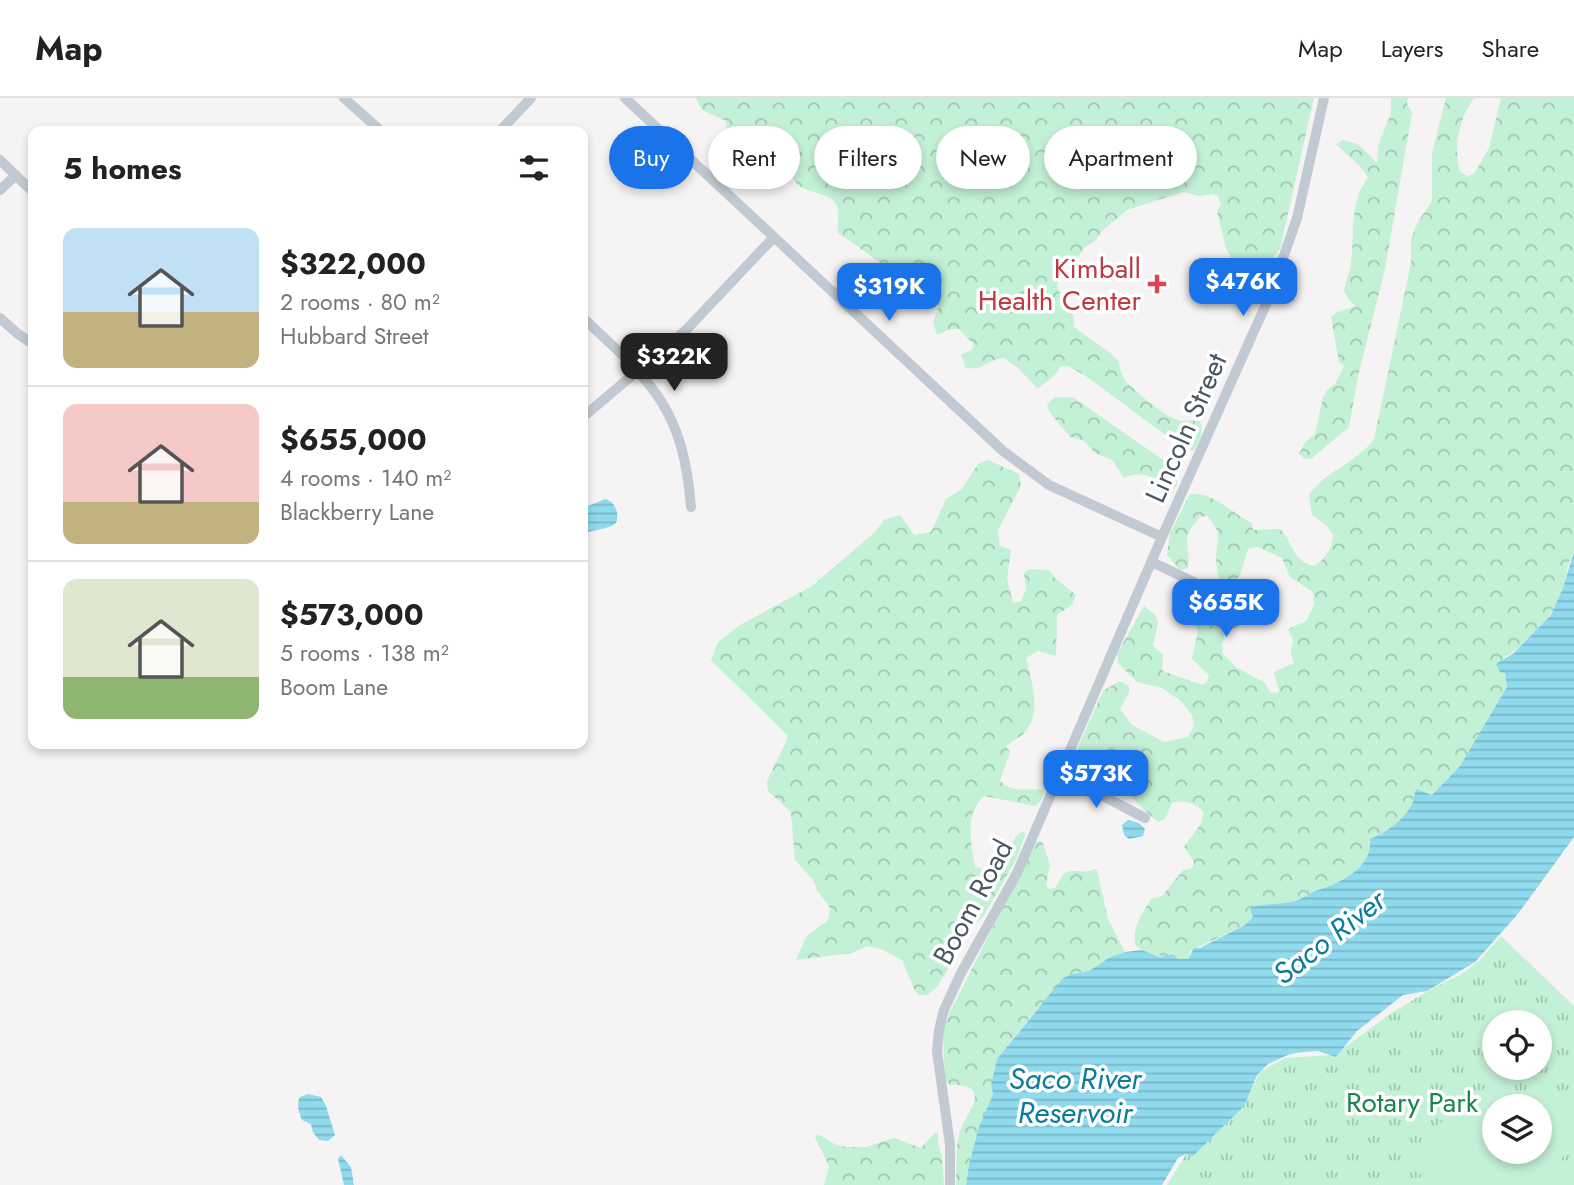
<!DOCTYPE html>
<html lang="en">
<head>
<meta charset="utf-8">
<style>
  :root { --surface:#fff; --page:#f6f6f6; --text:#222; --muted:#767676; --line:#e0e0e0; --accent:#1a73e8 }
  body { margin:0; font-family:Jost,sans-serif; background:var(--page); color:var(--text); height:100vh; display:flex; flex-direction:column; font-size:26px; white-space:nowrap }
  * { box-sizing:border-box; margin:0 }
  p { font-size:23px; color:var(--muted) }
  .icon { flex:none; width:38px; height:38px; fill:none; stroke:currentColor; stroke-width:2; stroke-linecap:round; stroke-linejoin:round }
  .map { position:relative; flex:1; overflow:hidden }
  .sheet { position:absolute; left:28px; top:28px; width:560px; height:623px; display:flex; flex-direction:column; background:var(--surface); border-radius:14px; box-shadow:0 4px 10px #0003 }
  .sheet>* { flex:none }
  .guide { position:absolute; left:609px; top:28px; width:665px; height:63px; display:flex; gap:14px }
  .tools { position:absolute; left:1482px; top:912px; display:grid; gap:14px }
  .tools a { display:grid; place-items:center; width:70px; height:70px; border-radius:50%; background:var(--surface); box-shadow:0 4px 10px #0003; font-size:35px }
  .price { position:absolute; translate:-50% -60px; padding:0 16px; border-radius:14px; background:var(--accent); color:#fff; font-size:23px; line-height:46px; filter:drop-shadow(0 2px 4px #0008) }
  .price::after { content:''; position:absolute; left:50%; top:42px; width:21px; height:16px; margin-left:-10px; background:inherit; clip-path:polygon(0 0,100% 0,50% 100%) }
  .price.selected { background:#222; color:#fff }
  ul { padding:0; list-style:none }
  li { display:flex; align-items:center; gap:21px; height:175px; padding:0 35px }
  li+li { border-top:2px solid var(--line) }
  li span { display:grid; place-items:center; flex:none; width:196px; height:140px; border-radius:14px; color:#555 }
  li>.icon { margin-inline-start:auto }
  span .icon { width:84px; height:84px; fill:#fffc; stroke-width:1 }
  li b { font-size:30px }
  h2 { display:flex; justify-content:space-between; align-items:center; height:84px; padding:0 35px; font-size:30px }
  .chip { padding:0 24px; border-radius:32px; background:var(--surface); box-shadow:0 4px 10px #0003; font-size:24px; line-height:63px }
  .chip.selected { background:var(--accent); color:#fff }
  header { display:flex; align-items:center; gap:42px; box-sizing:border-box; height:98px; padding:0 35px; background:var(--surface); border-bottom:2px solid var(--line) }
  header strong { font-size:33px }
  nav { display:flex; gap:38px; margin-inline-start:auto; font-size:24px }
  .map>svg:first-child { display:block }
  .forest { fill:url(#forest-crowns) }
  .park { fill:url(#park-tufts); fill-rule:evenodd }
  .garden { fill:#c3f1d5; fill-rule:evenodd }
  .water { fill:url(#water-rules) }
  .lines { fill:none; stroke-linecap:round; stroke-linejoin:round }
  .minor { stroke:#c1cad2; stroke-width:10 }
  .health-dot { fill:#e0444e; stroke:#fff; stroke-width:2.5 }
  .labels { text-anchor:middle; dominant-baseline:central; stroke-width:7; stroke-linejoin:round; paint-order:stroke }
  .health-label { font-size:28px; fill:#be3a42; stroke:#fff; text-anchor:end }
  .street-label { font-size:28px; fill:#4a5661; stroke:#fff }
  .park-label { font-size:28px; fill:#17864f; stroke:#fff }
  .water-label { font-size:30px; font-style:italic; fill:#0c7c9b; stroke:#fff }
</style>
</head>
<body>
<header>
<strong>Map</strong>
<nav><a>Map</a><a>Layers</a><a>Share</a></nav>
</header>
<div class="map">
<svg width="1574" height="1087" viewBox="0 0 1574 1087">
  <defs>
    <pattern id="forest-crowns" width="20" height="18" patternUnits="userSpaceOnUse" patternTransform="scale(1.75)"><rect width="20" height="18" fill="#c3f1d5"/><path d="M2 6a3 3 0 1 1 6 0M12 15a3 3 0 1 1 6 0" fill="none" stroke="#a0c6b0"/></pattern>
    <pattern id="park-tufts" width="24" height="20" patternUnits="userSpaceOnUse" patternTransform="scale(1.75)"><rect width="24" height="20" fill="#c3f1d5"/><path d="M3 7l-1-3M5 7V3M7 7l1-3M15 17l-1-3M17 17v-4M19 17l1-3" fill="none" stroke="#a0c6b0"/></pattern>
    <pattern id="water-rules" width="6" height="5" patternUnits="userSpaceOnUse" patternTransform="scale(1.75)"><rect width="6" height="5" fill="#90daee"/><path d="M0 2.5h6" fill="none" stroke="#78b4c4"/></pattern>
  </defs>
  <rect width="100%" height="100%" fill="#f5f3f3"/>
  <path class="forest" d="M696,0H1314L1280,151L1264,170C1263,181 1268,193 1257,200L1247,194L1243,189L1244,183L1226,150L1217,114L1221,106L1218,98L1212,96L1198,98L1183,94L1127,112L1102,133L1094,144L1086,148L1074,164L1068,165L1057,187L1061,199C1072,204 1074,217 1074,229L1109,254L1119,264L1121,274L1126,284L1146,302L1168,318L1181,323L1199,322C1205,333 1200,343 1193,353L1171,341L1087,279L1068,268L1060,269C1055,279 1046,283 1038,291L1018,270L1004,260C986,262 986,272 966,270L961,257L973,251V246L959,231H951L937,237L933,224L939,208C933,202 927,201 921,197C911,192 904,182 895,176C876,162 858,148 838,135C837,126 839,120 838,113C837,94 810,97 798,87C792,81 793,74 786,69L776,72L770,81H763L754,70L746,52L729,43L726,23L702,12Z
    M1391,0H1408L1407,5L1412,15L1385,171L1358,278L1349,329L1311,361L1304,360L1299,356L1305,344L1315,336L1323,299L1327,292L1335,286L1344,268L1339,264L1331,219L1337,214L1356,208L1349,202L1344,193C1345,186 1348,179 1350,171C1356,142 1347,106 1368,80C1363,68 1346,57 1336,46L1343,42L1358,46L1377,65L1378,48L1391,15Z
    M1446,0H1474C1459,20 1453,50 1460,74L1468,78L1474,76L1489,50L1501,0H1574V453C1567,464 1567,478 1563,490C1554,518 1529,547 1503,560L1507,589L1499,605L1460,668L1432,697L1416,692C1414,697 1414,704 1411,709C1404,722 1384,736 1371,741C1373,771 1339,785 1315,793C1308,796 1302,801 1295,803C1284,807 1269,807 1257,808L1254,819L1245,827L1190,853L1188,861L1183,862L1150,856L1136,848C1130,832 1143,814 1151,801L1162,798L1183,772L1190,771L1194,767L1193,762L1184,749L1200,727L1204,714C1195,705 1185,701 1172,705L1165,721L1158,724C1155,722 1136,704 1134,701C1121,684 1119,660 1097,652L1091,656L1080,654L1078,649L1103,593L1119,583L1129,588V594L1120,611L1132,627L1164,644L1188,639L1194,628L1192,617L1181,603L1162,590L1137,584L1118,565L1117,556L1144,508L1154,516L1158,524L1153,548L1163,557L1162,572L1165,574L1203,587L1207,584L1209,577L1192,561L1198,532L1191,525L1192,516L1197,515L1222,532L1225,538L1222,545L1223,556L1237,570L1264,584L1271,595L1279,594L1274,574L1294,565L1291,556L1293,542L1288,531L1306,523L1314,507L1313,494L1290,479L1282,460L1258,449L1248,451L1240,477L1234,484L1224,483L1219,480C1218,474 1216,468 1216,462C1216,441 1224,436 1207,418L1200,419C1197,423 1191,429 1189,434C1184,445 1191,458 1188,470L1180,472L1167,457L1170,435L1190,396C1214,394 1231,415 1252,425L1253,432L1280,431C1295,446 1291,463 1315,468C1326,459 1332,452 1333,437L1326,427L1312,417L1309,397C1326,372 1357,365 1374,341L1411,165V141L1418,124L1432,103V55Z
    M1063,299L1074,300L1169,366L1177,379V388L1173,391C1155,382 1145,370 1124,380L1112,362L1095,355L1084,343L1070,339C1063,328 1049,318 1047,306L1054,300Z
    M988,362L1019,376L1021,388L998,432L1000,448L1011,452L1007,481L1013,505L1021,503L1026,492L1024,475L1029,471L1049,472L1055,480L1076,497L1072,507L1057,517L1056,558L1038,553L1026,560C1031,581 1043,616 1024,635C1019,640 1012,643 1006,648L1010,654L1000,683C1014,696 1026,690 1043,692L1042,701L1035,708L984,698C964,717 971,744 975,769L992,772L1004,762L1016,738L1023,733L1025,737L1017,760L983,819L963,838L947,873L936,890L927,897H919L915,893L902,862L881,851L868,848L852,855L796,862L806,839L828,822L830,810L817,792L813,782L795,762L791,714L768,693L767,683L787,642V637L711,562L718,544L740,527L812,488L875,434L884,422L900,417L914,437L931,434L946,401L962,391L978,366Z
    M1040,743L1043,745L1050,767L1046,788L1049,791L1055,790C1058,786 1061,778 1065,775C1074,770 1085,777 1095,771L1097,772L1108,821L1125,854L1110,859L1089,873L1072,876L1034,914L997,961L991,987L993,996L979,1029L969,1066L966,1087H956C957,1071 955,1053 959,1037C964,1016 997,987 950,987L945,981L943,934L950,914L1029,758L1036,744Z
    M935,1035H938V1046L942,1058L944,1087H824L829,1068L815,1039L818,1036L836,1047L847,1049H866L894,1040L921,1050Z"/>
  <path class="park" d="M1501,838L1574,908V1087H1167L1193,1045L1254,986L1260,974L1285,960L1334,957L1393,914L1433,890L1460,877L1479,863ZM1494,924H1540V970H1494ZM1494,1008H1540V1054H1494Z"/>
  <path class="garden" d="M1530,996L1558,1001L1574,1009V1038L1548,1087H1440L1407,1069C1412,1060 1416,1048 1423,1041C1451,1009 1490,997 1530,996ZM1494,1008H1540V1054H1494Z"/>
  <path class="water" d="M605,401C615,403 620,416 616,425C608,432 593,431 583,436V410Z
    M1574,453V739L1517,817L1475,864L1427,893L1403,897L1357,933L1336,959L1318,953L1304,954L1290,956L1268,966L1257,977L1244,1008L1193,1058L1186,1056L1178,1060L1162,1087H966L969,1066L979,1029L993,996L991,987L997,961L1063,880L1072,876L1089,873L1110,859L1125,854L1142,852L1160,859L1173,856L1178,861H1188L1194,850H1200L1245,827L1253,819L1250,811L1252,809C1266,805 1281,807 1295,803C1302,801 1308,796 1315,793C1339,785 1373,771 1370,741C1384,736 1404,722 1411,708C1414,704 1414,697 1416,691L1432,697L1460,668L1507,589L1505,575L1500,574L1496,566L1514,555L1551,517L1563,490Z
    M1128,722L1139,725L1145,731L1143,738L1129,741L1124,737L1122,727Z
    M308,996L321,999L326,1008L335,1037L328,1043L319,1042L313,1034L311,1026L302,1022C299,1015 296,1006 300,999Z
    M341,1057L351,1069L354,1087H344L338,1061Z"/>
  <g class="lines">
    <path class="minor" d="M344,0L381,33
      M625,0L1003,353L1049,387L1162,439
      M500,33L531,0
      M0,62L33,94
      M0,92L16,77
      M0,220L18,236L33,246
      M583,220C652,284 683,310 691,409
      M583,319L686,232L774,139
      M1152,464L1206,490L1213,497C1206,507 1207,520 1220,525C1254,537 1246,470 1213,497
      M1061,676L1145,720
      M950,1087V1047L937,953L939,932L944,912L961,875L1017,775L1162,439L1271,195L1297,120L1324,0"/>
  </g>
  <path class="health-dot" d="M1153.5 175.5h7v7h7v7h-7v7h-7v-7h-7v-7h7z"/>
  <g class="labels">
    <g class="health-label">
      <text x="1141" y="170">Kimball<tspan x="1141" dy="32">Health Center</tspan></text>
    </g>
    <g class="street-label">
      <text transform="translate(1186 330) rotate(-66)">Lincoln Street</text>
      <text transform="translate(973 804) rotate(-62)">Boom Road</text>
    </g>
    <g class="park-label">
      <text x="1412" y="1004">Rotary Park</text>
    </g>
    <g class="water-label">
      <text transform="translate(1329 839) rotate(-38)">Saco River</text>
      <text x="1075" y="980">Saco River<tspan x="1075" dy="34">Reservoir</tspan></text>
    </g>
  </g>
</svg>
<div class="tools">
<a><svg class="icon" aria-label="locate" viewBox="0 0 24 24"><circle cx="12" cy="12" r="6"/><path d="M12 2v4M12 18v4M2 12h4M18 12h4"/></svg></a>
<a><svg class="icon" aria-label="layers" viewBox="0 0 24 24"><path d="M12 4l9 5-9 5-9-5zM3 14l9 5 9-5"/></svg></a>
</div>
<b class="price" style="left:1243px;top:220px">$476K</b>
<b class="price" style="left:889px;top:225px">$319K</b>
<b class="price selected" style="left:674px;top:295px">$322K</b>
<b class="price" style="left:1226px;top:541px">$655K</b>
<b class="price" style="left:1096px;top:712px">$573K</b>
<div class="guide">
<a class="chip selected">Buy</a>
<a class="chip">Rent</a>
<a class="chip">Filters</a>
<a class="chip">New</a>
<a class="chip">Apartment</a>
</div>
<section class="sheet">
<h2>5 homes<svg class="icon" aria-label="filters" viewBox="0 0 24 24"><path d="M4 7h16M4 17h16"/><circle cx="9" cy="7" r="2"/><circle cx="15" cy="17" r="2"/></svg></h2>
<ul>
<li><span style="background:linear-gradient(#bfe0f5 60%,#c2b280 0)"><svg class="icon" aria-label="home" viewBox="0 0 24 24"><path d="M3 11l9-7 9 7M6 9v11h12V9"/></svg></span><div><b>$322,000</b><p>2 rooms · 80 m²</p><p>Hubbard Street</p></div></li>
<li><span style="background:linear-gradient(#f6c9c9 70%,#c2b280 0)"><svg class="icon" aria-label="home" viewBox="0 0 24 24"><path d="M3 11l9-7 9 7M6 9v11h12V9"/></svg></span><div><b>$655,000</b><p>4 rooms · 140 m²</p><p>Blackberry Lane</p></div></li>
<li><span style="background:linear-gradient(#dfe7d0 70%,#8fb573 0)"><svg class="icon" aria-label="home" viewBox="0 0 24 24"><path d="M3 11l9-7 9 7M6 9v11h12V9"/></svg></span><div><b>$573,000</b><p>5 rooms · 138 m²</p><p>Boom Lane</p></div></li>
</ul>
</section>
</div>
</body>
</html>
